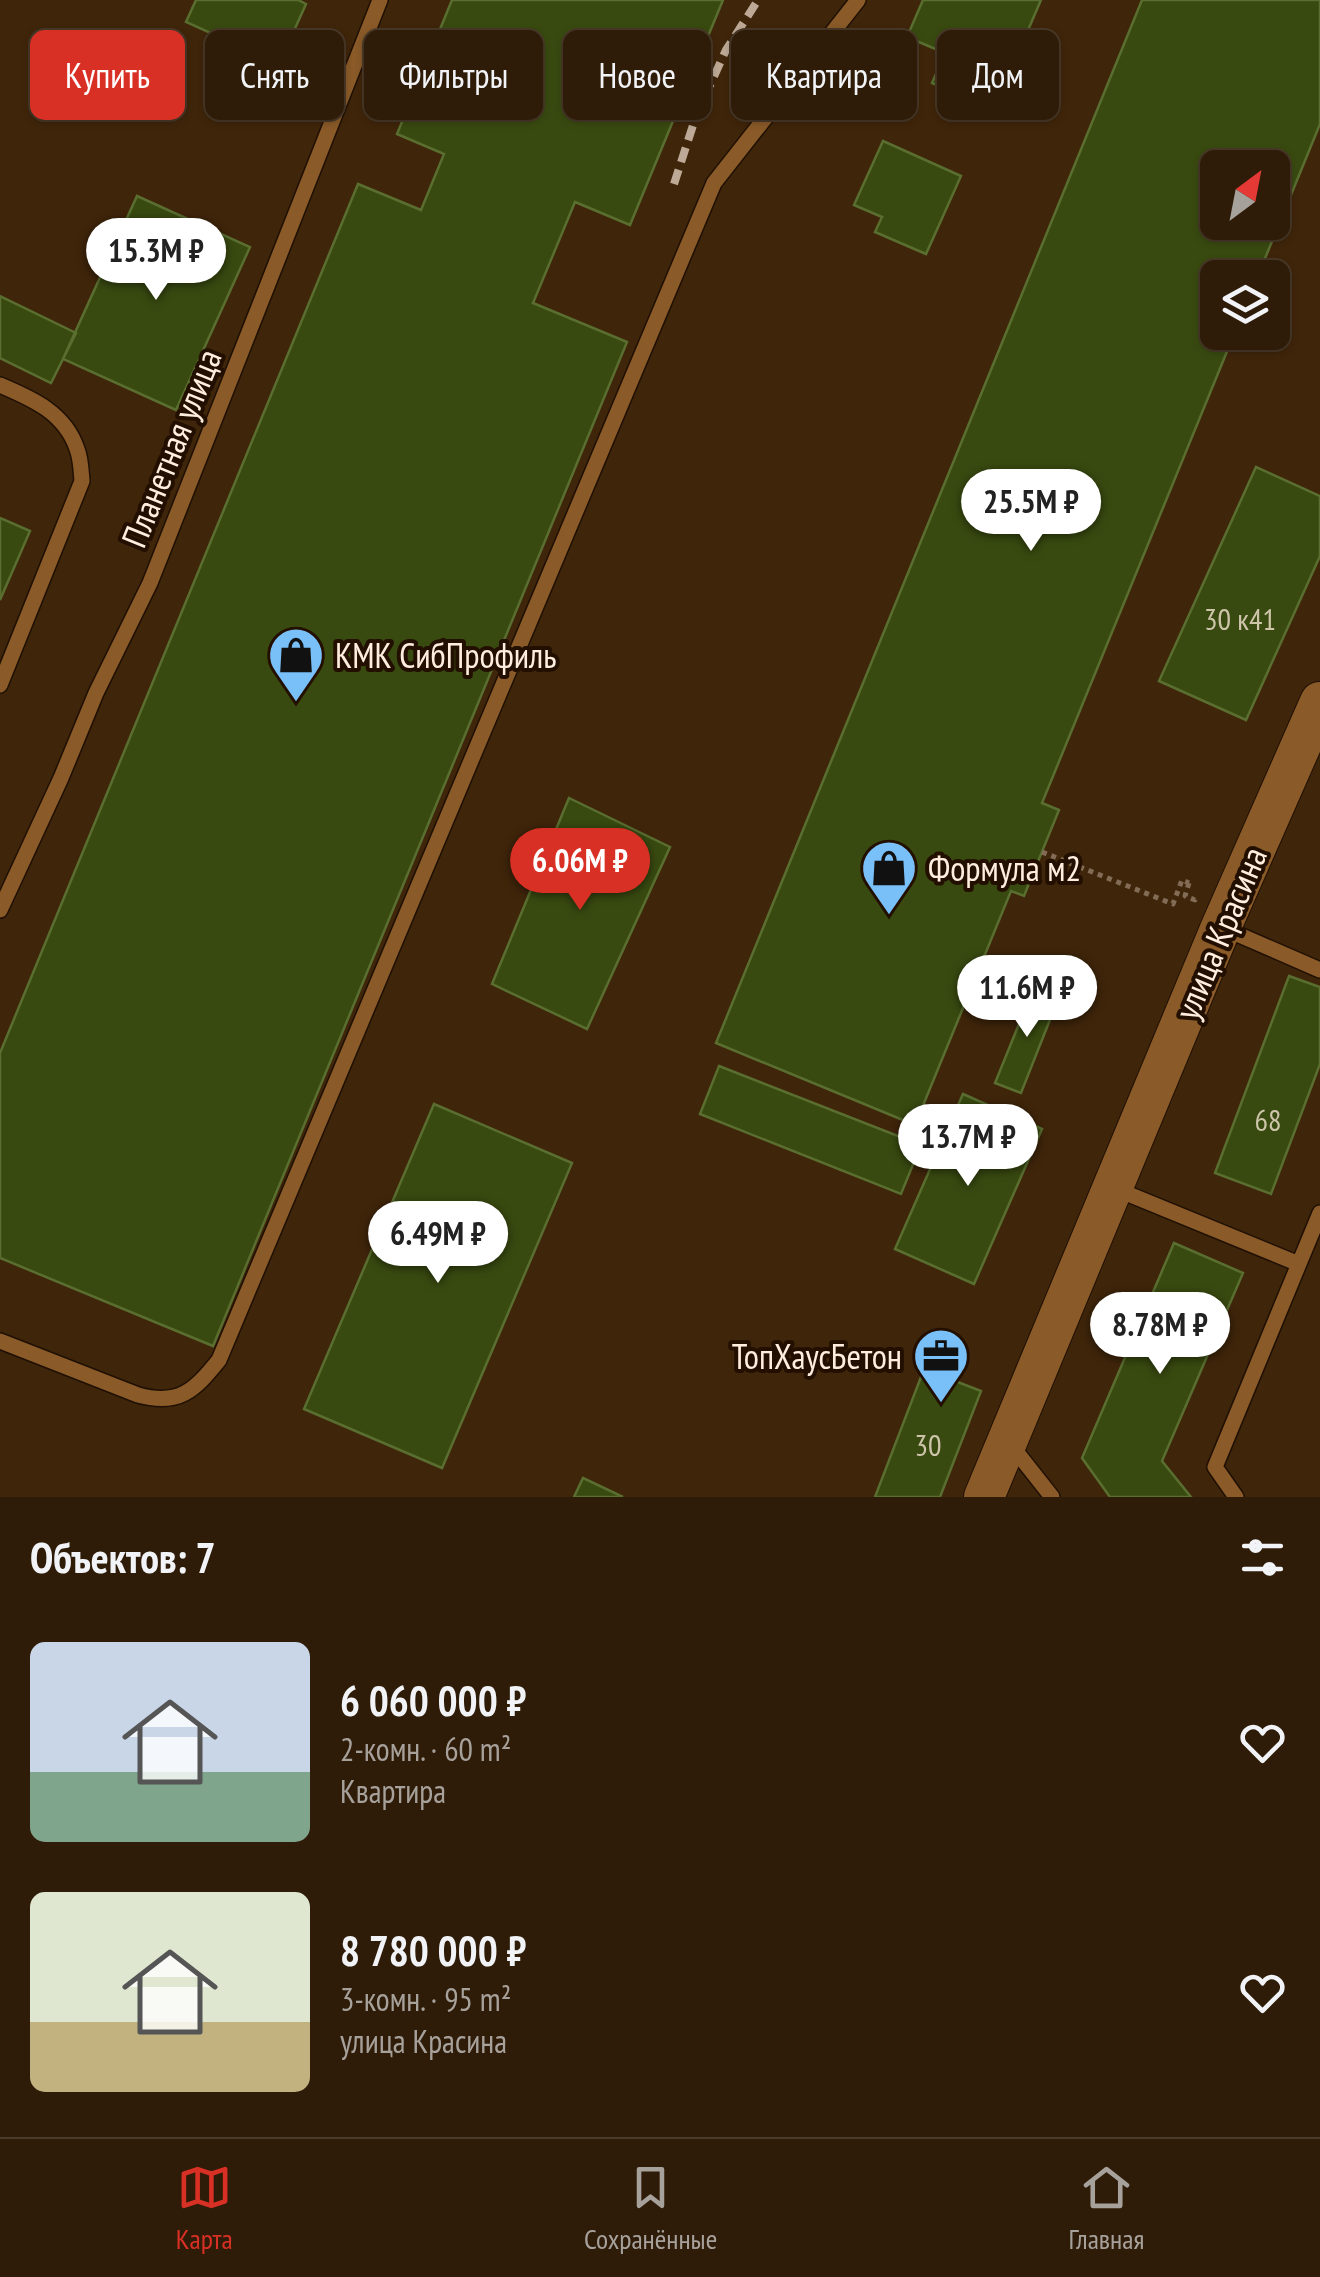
<!DOCTYPE html>
<html lang="ru">
<head>
<meta charset="utf-8">
<style>
  :root { --surface:#2f1c08; --page:#3b2916; --text:#f1f3f6; --muted:#a7a19c; --line:#4a3a29; --accent:#d93025 }
  body { margin:0; font-family:"PT Sans Narrow",sans-serif; background:var(--page); color:var(--text); height:100vh; display:flex; flex-direction:column; font-size:38px; white-space:nowrap }
  * { box-sizing:border-box; margin:0 }
  p { font-size:32px; color:var(--muted) }
  .icon { flex:none; width:55px; height:55px; fill:none; stroke:currentColor; stroke-width:2; stroke-linecap:round; stroke-linejoin:round }
  .map { position:relative; height:1497px; overflow:hidden }
  .details { display:flex; flex-direction:column; background:var(--surface); flex:1 }
  .details>* { flex:none }
  .top-card { position:absolute; left:30px; top:30px; width:1260px; height:90px; display:flex; gap:20px }
  .needle { width:65px; rotate:32deg }
  .fabs { position:absolute; left:1200px; top:150px; display:grid; gap:20px }
  .fabs a { display:grid; place-items:center; width:90px; height:90px; border-radius:15px; background:var(--surface); box-shadow:0 2px 8px #0004,0 0 0 2px var(--line); font-size:50px }
  .price { position:absolute; translate:-50% -85px; padding:0 22px; border-radius:35px; background:#fff; color:#222; font-size:32px; line-height:65px; filter:drop-shadow(0 2px 5px #0008) }
  .price::after { content:''; position:absolute; left:50%; top:60px; width:30px; height:22px; margin-left:-15px; background:inherit; clip-path:polygon(0 0,100% 0,50% 100%) }
  .price.active { background:var(--accent); color:#fff }
  ul { padding:0; list-style:none }
  li { display:flex; align-items:center; gap:30px; height:250px; padding:0 30px }
  li span { display:grid; place-items:center; flex:none; width:280px; height:200px; border-radius:15px; color:#555 }
  li>.icon { margin-inline-start:auto }
  span .icon { width:120px; height:120px; fill:#fffc; stroke-width:1 }
  li b { font-size:42px }
  h2 { display:flex; justify-content:space-between; align-items:center; height:120px; padding:0 30px; font-size:42px }
  .chip { padding:0 35px; border-radius:15px; background:var(--surface); box-shadow:0 2px 8px #0004,0 0 0 2px var(--line); font-size:35px; line-height:90px }
  .chip.active { background:var(--accent); color:#fff }
  .menu { display:flex; justify-content:space-around; align-items:center; height:140px; border-top:2px solid var(--line); background:var(--surface); font-size:28px; color:var(--muted) }
  .menu a { display:grid; justify-items:center; gap:5px }
  .menu .active { color:var(--accent) }
  .map>svg:first-child { display:block }
  .building { fill:#394a10; stroke:#5a6e30; stroke-width:2.5; fill-rule:evenodd }
  .lines { fill:none; stroke-linecap:round; stroke-linejoin:round }
  .service-casing { stroke:#1f1003; stroke-width:18 }
  .tertiary-casing { stroke:#1f1003; stroke-width:42 }
  .path { stroke:#836c56; stroke-width:5; stroke-dasharray:5 5; stroke-linecap:butt }
  .service { stroke:#8a5a28; stroke-width:15 }
  .tertiary { stroke:#8a5a28; stroke-width:40 }
  .rail { stroke:#bda996; stroke-width:8; stroke-dasharray:15 8; stroke-linecap:butt }
  .labels { text-anchor:middle; dominant-baseline:central; stroke-width:8; stroke-linejoin:round; paint-order:stroke }
  .number-label { font-size:30px; fill:#cec5ab }
  .street-label { font-size:35px; fill:#ffeedf; stroke:#220f00 }
  .poi-label { font-size:35px; fill:#ffeedf; stroke:#220f00; text-anchor:start }
</style>
</head>
<body>
<div class="map">
<svg width="1320" height="1497" viewBox="0 0 1320 1497">
  <rect width="100%" height="100%" fill="#3f250a"/>
  <path class="building" d="M196,0H298L306,4L279,64L186,22Z
    M452,0H723L630,225L575,202L533,303L627,342L213,1346L0,1258V1053L358,184L421,210L444,154L397,134Z
    M923,0H1041L994,109L932,83L945,53L907,37Z
    M1142,0H1320V124L1257,278H1218V332H1235L1042,803L1059,810L1024,896L1011,891L915,1125L716,1043ZM1218,168H1272V222H1218Z
    M883,141L961,176L926,254L875,232L882,217L854,205Z
    M137,196L250,247L176,410L63,359Z
    M0,296L76,333L51,383L0,358Z
    M1256,467L1320,496V556L1246,720L1159,681Z
    M0,518L30,531L0,600Z
    M569,798L670,847L587,1029L492,984Z
    M1289,976L1320,987V1064L1271,1194L1215,1173Z
    M1034,987L1059,997L1021,1093L995,1083Z
    M719,1066L921,1145L901,1194L700,1114Z
    M963,1094L1042,1129L974,1284L895,1249Z
    M434,1104L572,1163L442,1468L304,1409Z
    M1174,1243L1243,1273L1162,1461L1191,1497H1110L1082,1458Z
    M924,1369L981,1391L940,1497H875Z
    M583,1478L623,1497H574Z"/>
  <g class="lines">
    <g class="service-casing">
      <path id="service" d="M0,385C33,399 65,413 77,449C81,459 81,471 82,481L0,685
        M0,910L61,778L96,693L150,583L380,0
        M1221,927L1320,970
        M1116,1189L1299,1264
        M0,1341L138,1395C179,1406 194,1391 219,1360L714,183L858,0
        M1011,1445L1052,1497
        M1236,1497L1215,1467L1320,1213"/>
    </g>
    <g class="tertiary-casing">
      <path id="tertiary" d="M984,1497L1221,927L1320,702"/>
    </g>
    <path class="path" d="M1042,852L1173,904L1182,880L1189,883
      M1189,883L1185,896L1195,900L1196,898"/>
    <use href="#service" class="service"/>
    <use href="#tertiary" class="tertiary"/>
    <path class="rail" d="M674,184L696,116L726,50L758,0"/>
  </g>
  <defs>
    <g id="shop-pin" transform="scale(2.875)"><path d="M0 17L-7.5 6A9.5 9.5 0 1 1 7.5 6Z" fill="#79bff8" stroke="#220f00"/><path d="M-5-2.5h2.3a2.7 3.5 0 0 1 5.4 0H5L5.5 6h-11ZM-1.5-2.5h3a1.5 2.3 0 0 0-3 0Z" fill="#111"/></g>
    <g id="office-pin" transform="scale(2.875)"><path d="M0 17L-7.5 6A9.5 9.5 0 1 1 7.5 6Z" fill="#79bff8" stroke="#220f00"/><path d="M-6-3h4V-5.5h4V-3h4V5H-6ZM-1-4.5V-3h2v-1.5ZM-6 0V1H6V0Z" fill="#111"/></g>
  </defs>
  <g fill-rule="evenodd">
    <use href="#shop-pin" x="296" y="655"/>
    <use href="#shop-pin" x="889" y="868"/>
    <use href="#office-pin" x="941" y="1356"/>
  </g>
  <g class="labels">
    <g class="number-label">
      <text x="1240" y="618">30 к41</text>
      <text x="1268" y="1119">68</text>
      <text x="928" y="1444">30</text>
    </g>
    <g class="street-label">
      <text transform="translate(171 448) rotate(-68)">Планетная улица</text>
      <text transform="translate(1220 933) rotate(-67)">улица Красина</text>
    </g>
    <g class="poi-label">
      <text x="335" y="655">КМК СибПрофиль</text>
      <text x="928" y="868">Формула м2</text>
      <text x="902" y="1356" text-anchor="end">ТопХаусБетон</text>
    </g>
  </g>
</svg>
<div class="fabs">
<a><svg class="needle" viewBox="-14 -14 28 28"><path d="M0-13l5 13h-10z" fill="#e53935"/><path d="M0 13l5-13h-10z" fill="#a7a19c"/></svg></a>
<a><svg class="icon" aria-label="layers" viewBox="0 0 24 24"><path d="M12 4l9 5-9 5-9-5zM3 14l9 5 9-5"/></svg></a>
</div>
<b class="price" style="left:156px;top:303px">15.3M ₽</b>
<b class="price" style="left:1031px;top:554px">25.5M ₽</b>
<b class="price active" style="left:580px;top:913px">6.06M ₽</b>
<b class="price" style="left:1027px;top:1040px">11.6M ₽</b>
<b class="price" style="left:968px;top:1189px">13.7M ₽</b>
<b class="price" style="left:438px;top:1286px">6.49M ₽</b>
<b class="price" style="left:1160px;top:1377px">8.78M ₽</b>
<div class="top-card">
<a class="chip active">Купить</a>
<a class="chip">Снять</a>
<a class="chip">Фильтры</a>
<a class="chip">Новое</a>
<a class="chip">Квартира</a>
<a class="chip">Дом</a>
</div>
</div>
<section class="details">
<h2>Объектов: 7<svg class="icon" aria-label="filters" viewBox="0 0 24 24"><path d="M4 7h16M4 17h16"/><circle cx="9" cy="7" r="2"/><circle cx="15" cy="17" r="2"/></svg></h2>
<ul>
<li><span style="background:linear-gradient(#c9d6e8 65%,#7fa58c 0)"><svg class="icon" aria-label="home" viewBox="0 0 24 24"><path d="M3 11l9-7 9 7M6 9v11h12V9"/></svg></span><div><b>6 060 000 ₽</b><p>2-комн. · 60 m²</p><p>Квартира</p></div><svg class="icon" aria-label="heart" viewBox="0 0 24 24"><path d="M12 20l-8-8c-3-5 5-10 8-4 3-6 11-1 8 4z"/></svg></li>
<li><span style="background:linear-gradient(#dfe7d0 65%,#c2b280 0)"><svg class="icon" aria-label="home" viewBox="0 0 24 24"><path d="M3 11l9-7 9 7M6 9v11h12V9"/></svg></span><div><b>8 780 000 ₽</b><p>3-комн. · 95 m²</p><p>улица Красина</p></div><svg class="icon" aria-label="heart" viewBox="0 0 24 24"><path d="M12 20l-8-8c-3-5 5-10 8-4 3-6 11-1 8 4z"/></svg></li>
</ul>
</section>
<nav class="menu">
<a class="active"><svg class="icon" aria-label="map" viewBox="0 0 24 24"><path d="M3 6l6-2 6 2 6-2v14l-6 2-6-2-6 2zM9 4v14M15 6v14"/></svg>Карта</a>
<a><svg class="icon" aria-label="saved" viewBox="0 0 24 24"><path d="M7 4h10v16l-5-4-5 4z"/></svg>Сохранённые</a>
<a><svg class="icon" aria-label="home" viewBox="0 0 24 24"><path d="M3 11l9-7 9 7M6 9v11h12V9"/></svg>Главная</a>
</nav>
</body>
</html>
